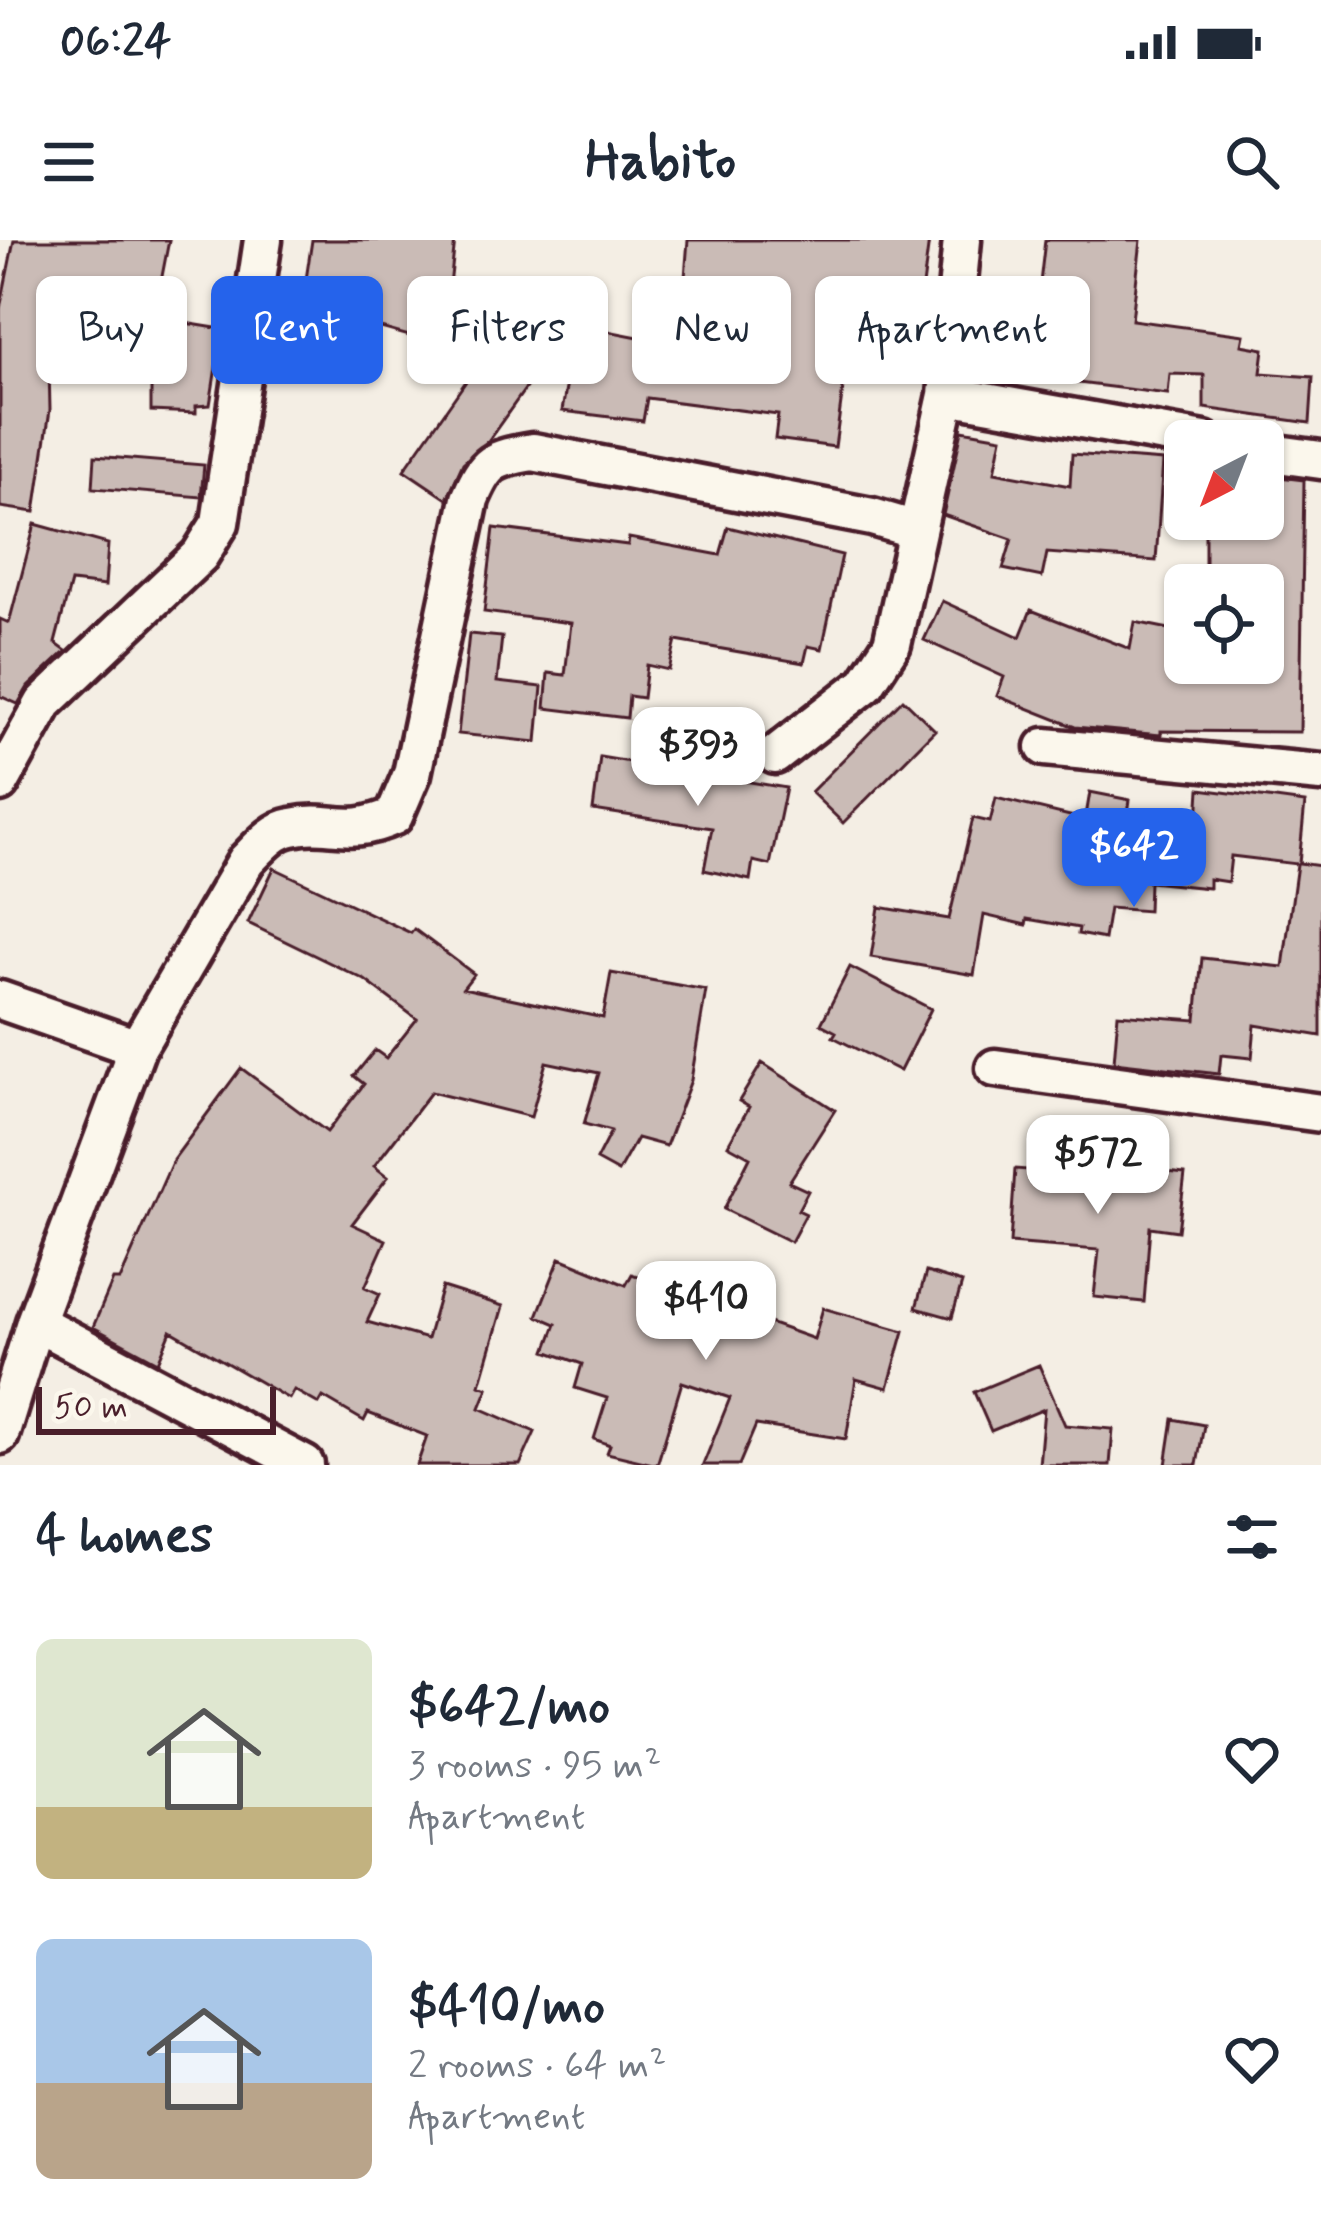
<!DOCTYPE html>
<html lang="en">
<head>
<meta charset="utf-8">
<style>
  :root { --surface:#fff; --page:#f2f2f3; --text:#1f2937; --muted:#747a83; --accent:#2563eb }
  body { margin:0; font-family:Mynerve,sans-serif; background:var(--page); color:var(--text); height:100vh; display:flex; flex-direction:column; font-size:45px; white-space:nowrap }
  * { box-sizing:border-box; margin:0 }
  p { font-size:39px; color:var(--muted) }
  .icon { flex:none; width:66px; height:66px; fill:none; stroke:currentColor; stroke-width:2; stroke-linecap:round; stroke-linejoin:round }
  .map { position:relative; height:1225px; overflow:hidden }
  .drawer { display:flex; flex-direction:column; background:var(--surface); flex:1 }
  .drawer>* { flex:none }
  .hud { position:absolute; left:36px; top:36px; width:1251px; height:108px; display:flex; gap:24px }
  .needle { width:78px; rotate:222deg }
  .buttons { position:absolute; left:1164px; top:180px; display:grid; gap:24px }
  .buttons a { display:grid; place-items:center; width:120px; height:120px; border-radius:18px; background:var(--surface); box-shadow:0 3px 9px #0004; font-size:60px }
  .scale { position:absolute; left:36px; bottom:30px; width:240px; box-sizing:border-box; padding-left:12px; border:6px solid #4a1f2b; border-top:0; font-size:33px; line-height:42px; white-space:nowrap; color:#4a1f2b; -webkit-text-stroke:9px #fbf7ec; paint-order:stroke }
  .price { position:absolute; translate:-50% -102px; padding:0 27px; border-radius:24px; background:#fff; color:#222; font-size:39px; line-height:78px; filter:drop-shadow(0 3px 6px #0008) }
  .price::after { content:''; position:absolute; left:50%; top:72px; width:36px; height:27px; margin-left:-18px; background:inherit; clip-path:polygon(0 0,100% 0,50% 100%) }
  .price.active { background:var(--accent); color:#fff }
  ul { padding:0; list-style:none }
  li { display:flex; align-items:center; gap:36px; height:300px; padding:0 36px }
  li span { display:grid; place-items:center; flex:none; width:336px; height:240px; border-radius:18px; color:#555 }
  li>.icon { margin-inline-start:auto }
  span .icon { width:144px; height:144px; fill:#fffc; stroke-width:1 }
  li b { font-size:51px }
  h2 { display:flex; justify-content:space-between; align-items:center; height:144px; padding:0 36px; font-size:51px }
  .pill { padding:0 42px; border-radius:18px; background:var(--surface); box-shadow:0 3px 9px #0004; font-size:42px; line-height:108px }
  .pill.active { background:var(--accent); color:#fff }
  .status { display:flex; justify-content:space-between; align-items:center; height:84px; padding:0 60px; background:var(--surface); direction:ltr }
  .status svg { height:33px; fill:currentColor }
  header { display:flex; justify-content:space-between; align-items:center; height:156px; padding:0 36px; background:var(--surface); font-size:54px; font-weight:700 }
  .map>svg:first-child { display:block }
  .building { fill:#cabbb6; stroke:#4a1f2b; stroke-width:3 }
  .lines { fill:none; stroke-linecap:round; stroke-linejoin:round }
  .street-casing { stroke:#4a1f2b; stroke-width:45 }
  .street { stroke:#fbf7ec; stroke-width:36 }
</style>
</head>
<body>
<div class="status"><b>06:24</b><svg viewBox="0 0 49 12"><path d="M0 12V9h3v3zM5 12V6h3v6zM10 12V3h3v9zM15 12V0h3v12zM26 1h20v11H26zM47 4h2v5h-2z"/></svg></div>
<header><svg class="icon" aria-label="menu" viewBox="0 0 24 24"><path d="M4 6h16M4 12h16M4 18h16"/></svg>Habito<svg class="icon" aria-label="search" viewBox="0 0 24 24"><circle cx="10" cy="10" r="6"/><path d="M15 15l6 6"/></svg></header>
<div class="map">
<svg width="1321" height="1225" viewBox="0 0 1321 1225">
  <rect width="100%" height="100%" fill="#f4eee4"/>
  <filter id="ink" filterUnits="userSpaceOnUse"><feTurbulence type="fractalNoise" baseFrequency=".00833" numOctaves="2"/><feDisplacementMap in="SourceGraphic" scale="24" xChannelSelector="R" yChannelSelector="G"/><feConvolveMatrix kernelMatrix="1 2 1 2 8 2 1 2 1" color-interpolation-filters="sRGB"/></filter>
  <g filter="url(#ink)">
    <path class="building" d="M14,0H169L154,78L222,89L210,165L196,166V173L151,171V143L49,126L50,170L35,272L0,267V69Z
      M312,0H455L450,46L434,103L302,66Z
      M688,0H929L923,46L935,47L926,134L897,128L901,102L850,96L835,207L775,199L778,175L647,158L643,181L562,171L577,85L669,103L672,74L682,75Z
      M1045,0H1141L1132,80L1244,95L1242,105L1264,109L1261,133L1313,137L1310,183L1204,168V135L1170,134L1168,154L1029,137Z
      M506,84L550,114L488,201L463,223L447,259L404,230Z
      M988,113L1013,115L1011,144L986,139Z
      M962,190L1002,197L995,232L1070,246L1072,214L1163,221L1156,321L1047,313L1042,337L1003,329L1012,299L943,275Z
      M95,216L204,225L201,257L93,248Z
      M1263,235L1304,240L1300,492L1161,491V495L1075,487L997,456L1004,437L924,400L942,361L1020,397L1031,370L1130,409L1135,382L1179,391L1173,423H1263V345H1205V279H1263Z
      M35,284L108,304L105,346L71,342L55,403L66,411L28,447L18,464L0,456V379L9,383Z
      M728,287L842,315L822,409L808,406L804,423L676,401L669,430L647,425L643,458L629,456L627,478L545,468L548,433L565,435L571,383L484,372L494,288L628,305L629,298L720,315Z
      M469,394L502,397L497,442L542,447L537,502L458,494Z
      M903,459L935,490L843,583L811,552Z
      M600,517L786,548L770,625L753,621L750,640L704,630L712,588L593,570Z
      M1200,549L1305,563L1299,623L1321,626V796L1255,785L1252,818L1221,815L1219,834L1114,822L1118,774L1196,780L1202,718L1283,727L1297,624L1231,616L1228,642L1209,639V648L1149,642L1148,671L1109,668L1104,699L1078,694L1079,688L1027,679L1026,685L984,675L974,735L871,717L879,667L949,679L973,578L990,582L996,558L1074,577L1086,576L1090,552L1130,560L1128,573L1198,581Z
      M274,628L411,693L414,689L474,734L463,748L603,778L611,733L706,750L691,840L666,906L637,898L618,932L596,920L611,891L584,884L599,833L546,822L531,877L431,852L374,926L388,937L352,984L386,1000L365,1047L380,1054L367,1082L427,1099L442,1047L503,1066L480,1145L488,1148L480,1168L535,1192L520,1225H417L427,1196L368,1173L364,1181L323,1157L319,1164L294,1150L289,1159L171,1091L158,1122L93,1087L113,1040H120L173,920L241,828L327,892L364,844L354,836L375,810L386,818L417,779L365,740L248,683Z
      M850,727L931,769L900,831L833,797L836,792L821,784Z
      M762,823L835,870L789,942L808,951L798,970L806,974L791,1002L724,969L750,917L728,905L749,867L739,861Z
      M1043,918L1185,934L1178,991L1150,987L1144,1062L1094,1057L1099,1010L1010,1003L1015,929L1042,931Z
      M560,1018L626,1045L632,1034L814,1099L823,1068L904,1091L888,1148L856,1139L846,1199L756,1185L739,1225H703L730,1158L682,1142L657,1225L607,1213L610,1205L594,1199L607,1158L575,1148L582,1124L546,1111L556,1084L537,1076Z
      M926,1032L962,1043L952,1078L916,1068Z
      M1039,1125L1065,1185L1113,1189L1110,1225H1039L1044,1169L991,1191L974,1152Z
      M1173,1179L1204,1185L1197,1225H1166Z"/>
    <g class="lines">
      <g class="street-casing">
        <path id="street" d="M947,155L1204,201
          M1263,212L1321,220
          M1045,507L1321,533
          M775,515L866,444L892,404L947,155L962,0
          M0,543L44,463L200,315L220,283L263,0
          M0,760L137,808
          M995,828L1321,873
          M35,1082L305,1225
          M0,1195L35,1082L137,808L246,621C259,608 273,590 292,587C332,578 345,598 394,576L412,534L470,259C486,221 492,219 533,212L872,277L916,290"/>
      </g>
      <use href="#street" class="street"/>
    </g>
  </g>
</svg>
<div class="buttons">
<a><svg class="needle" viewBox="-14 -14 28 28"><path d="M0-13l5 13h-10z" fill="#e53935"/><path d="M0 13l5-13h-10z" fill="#747a83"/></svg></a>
<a><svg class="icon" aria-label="locate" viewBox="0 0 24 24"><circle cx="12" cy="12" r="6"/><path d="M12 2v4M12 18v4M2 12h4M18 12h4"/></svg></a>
</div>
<div class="scale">50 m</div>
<b class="price" style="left:698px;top:569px">$393</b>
<b class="price active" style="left:1134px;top:670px">$642</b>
<b class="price" style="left:1098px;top:977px">$572</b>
<b class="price" style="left:706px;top:1123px">$410</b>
<div class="hud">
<a class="pill">Buy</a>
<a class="pill active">Rent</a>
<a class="pill">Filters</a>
<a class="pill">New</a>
<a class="pill">Apartment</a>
</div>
</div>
<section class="drawer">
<h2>4 homes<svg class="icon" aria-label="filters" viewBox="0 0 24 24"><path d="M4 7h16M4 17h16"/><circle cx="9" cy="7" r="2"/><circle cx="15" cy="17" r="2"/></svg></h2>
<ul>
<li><span style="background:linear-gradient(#dfe7d0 70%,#c2b280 0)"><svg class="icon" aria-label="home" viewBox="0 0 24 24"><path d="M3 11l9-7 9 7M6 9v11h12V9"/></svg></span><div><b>$642/mo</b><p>3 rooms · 95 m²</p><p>Apartment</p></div><svg class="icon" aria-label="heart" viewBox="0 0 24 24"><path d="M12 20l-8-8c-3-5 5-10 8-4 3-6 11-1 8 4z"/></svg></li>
<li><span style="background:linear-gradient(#a9c7e8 60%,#b9a48a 0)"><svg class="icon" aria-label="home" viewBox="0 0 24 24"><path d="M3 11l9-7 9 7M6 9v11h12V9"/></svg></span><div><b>$410/mo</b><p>2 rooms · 64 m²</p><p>Apartment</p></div><svg class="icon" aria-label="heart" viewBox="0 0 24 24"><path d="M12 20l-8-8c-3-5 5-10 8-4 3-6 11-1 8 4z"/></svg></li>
</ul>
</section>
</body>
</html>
